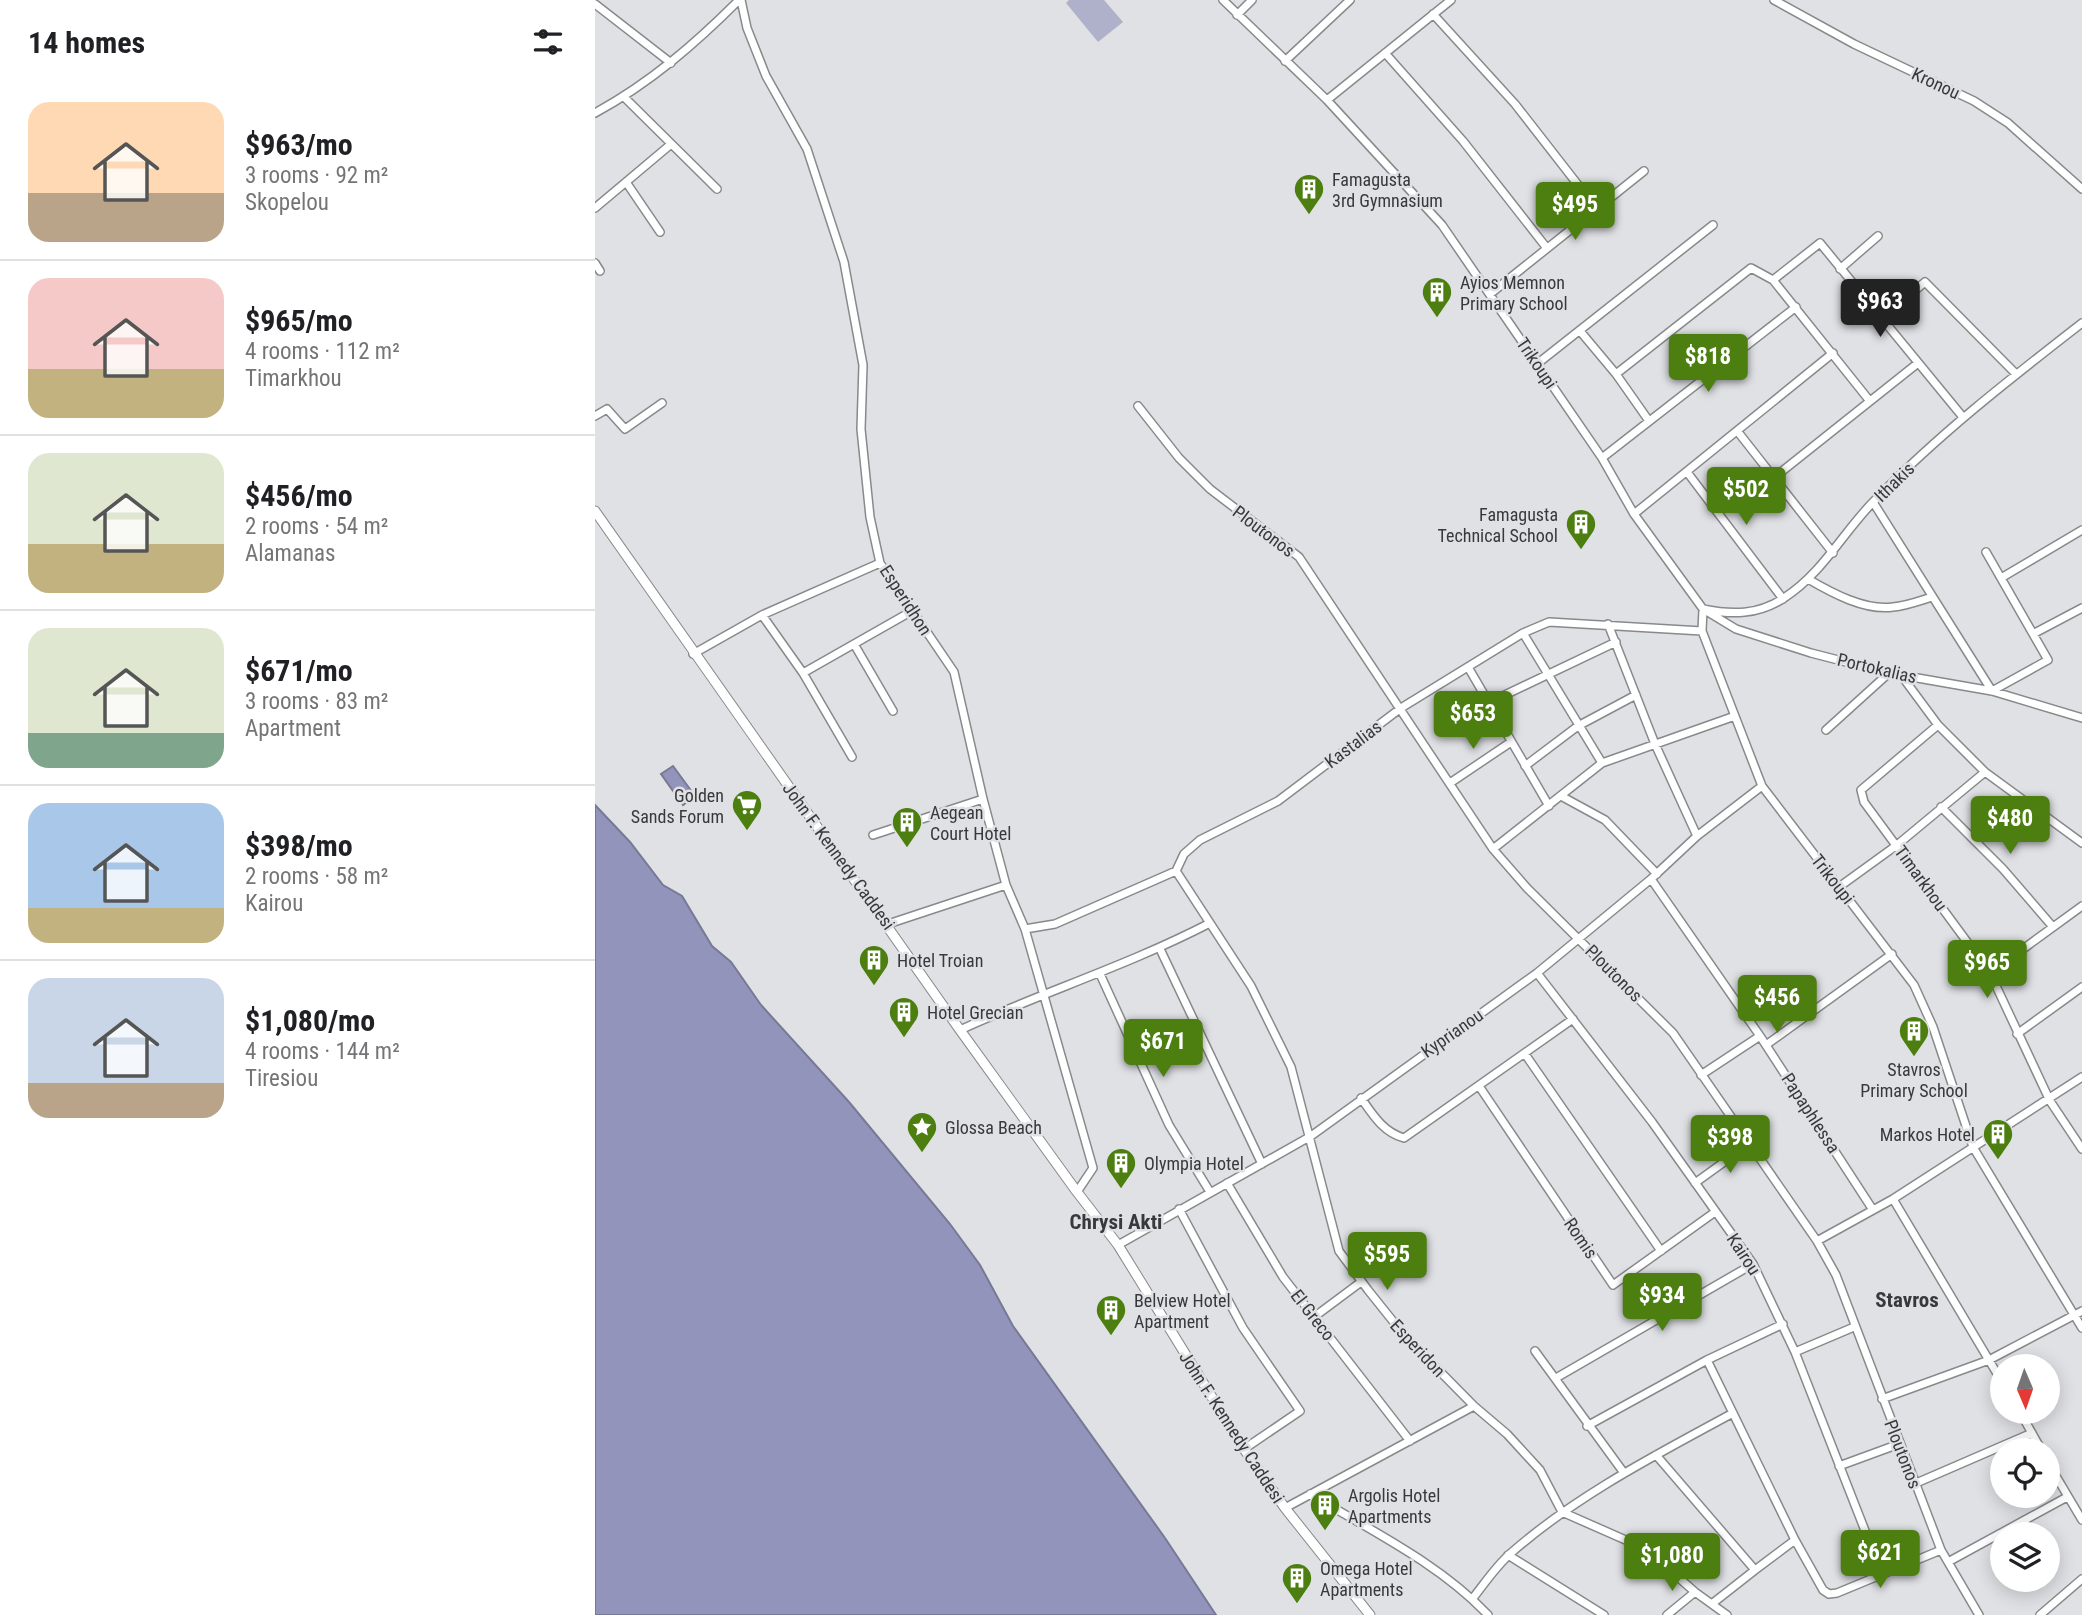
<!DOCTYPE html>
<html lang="en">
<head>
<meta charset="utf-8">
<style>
  :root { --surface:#fff; --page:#f6f6f6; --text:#202124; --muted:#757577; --line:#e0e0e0; --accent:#4c7f10 }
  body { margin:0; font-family:"Roboto Condensed",sans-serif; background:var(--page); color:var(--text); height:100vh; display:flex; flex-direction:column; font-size:26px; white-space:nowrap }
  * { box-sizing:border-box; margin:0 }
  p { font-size:23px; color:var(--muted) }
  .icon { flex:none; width:38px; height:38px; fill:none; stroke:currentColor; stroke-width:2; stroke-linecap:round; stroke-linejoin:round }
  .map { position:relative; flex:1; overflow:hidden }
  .details { display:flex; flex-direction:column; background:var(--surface); width:595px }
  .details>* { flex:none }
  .needle { width:46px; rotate:178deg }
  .tools { position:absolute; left:1395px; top:1354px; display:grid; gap:14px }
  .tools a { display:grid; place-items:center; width:70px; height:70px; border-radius:50%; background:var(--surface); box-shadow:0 4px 18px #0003; font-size:35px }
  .price { position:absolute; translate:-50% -60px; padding:0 16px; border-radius:7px; background:var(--accent); color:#fff; font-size:23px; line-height:46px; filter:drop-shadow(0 2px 4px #0008) }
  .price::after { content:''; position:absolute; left:50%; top:42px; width:21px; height:16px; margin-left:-10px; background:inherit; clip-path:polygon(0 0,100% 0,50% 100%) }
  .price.on { background:#222; color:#fff }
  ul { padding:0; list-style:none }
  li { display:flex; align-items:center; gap:21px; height:175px; padding:0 28px }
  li+li { border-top:2px solid var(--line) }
  li span { display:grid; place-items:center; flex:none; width:196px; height:140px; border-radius:21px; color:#555 }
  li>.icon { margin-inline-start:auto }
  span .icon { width:84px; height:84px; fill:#fffc; stroke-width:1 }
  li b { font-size:30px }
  h2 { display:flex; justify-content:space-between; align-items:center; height:84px; padding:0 28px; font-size:30px }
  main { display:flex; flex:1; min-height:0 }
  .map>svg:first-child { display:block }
  .green { fill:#afb0c9 }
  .water { fill:#9294bc; stroke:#777995; stroke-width:2 }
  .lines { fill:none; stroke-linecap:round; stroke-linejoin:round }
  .minor-casing { stroke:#88898d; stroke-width:10 }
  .tertiary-casing { stroke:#88898d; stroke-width:11 }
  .minor { stroke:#fff; stroke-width:7 }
  .tertiary { stroke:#fff; stroke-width:9 }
  .labels { text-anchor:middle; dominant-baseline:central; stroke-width:5; stroke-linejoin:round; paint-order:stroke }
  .street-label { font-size:18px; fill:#39393b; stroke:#e0e1e5 }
  .poi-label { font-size:18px; fill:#39393b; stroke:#e0e1e5; text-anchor:start }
  .quarter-label { font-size:21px; font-weight:bold; fill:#39393b; stroke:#e0e1e5 }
</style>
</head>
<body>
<main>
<section class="details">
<h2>14 homes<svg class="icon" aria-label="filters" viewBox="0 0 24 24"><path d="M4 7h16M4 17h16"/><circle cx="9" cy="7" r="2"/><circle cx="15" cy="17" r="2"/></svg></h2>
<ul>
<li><span style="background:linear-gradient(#ffd9b3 65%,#b9a48a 0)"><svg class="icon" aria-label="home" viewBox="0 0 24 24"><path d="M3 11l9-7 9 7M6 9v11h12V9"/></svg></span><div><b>$963/mo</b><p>3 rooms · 92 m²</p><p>Skopelou</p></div></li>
<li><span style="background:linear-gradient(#f6c9c9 65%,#c2b280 0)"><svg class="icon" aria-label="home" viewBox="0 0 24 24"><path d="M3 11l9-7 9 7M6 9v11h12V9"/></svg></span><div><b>$965/mo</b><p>4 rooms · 112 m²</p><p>Timarkhou</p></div></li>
<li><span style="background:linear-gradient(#dfe7d0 65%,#c2b280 0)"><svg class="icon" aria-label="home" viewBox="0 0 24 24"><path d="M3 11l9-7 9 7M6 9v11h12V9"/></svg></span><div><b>$456/mo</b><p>2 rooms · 54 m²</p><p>Alamanas</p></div></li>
<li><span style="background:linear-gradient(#dfe7d0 75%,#7fa58c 0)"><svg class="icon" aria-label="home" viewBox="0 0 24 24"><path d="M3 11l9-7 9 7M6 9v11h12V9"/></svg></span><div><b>$671/mo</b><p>3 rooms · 83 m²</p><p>Apartment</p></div></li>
<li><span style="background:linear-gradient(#a9c7e8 75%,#c2b280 0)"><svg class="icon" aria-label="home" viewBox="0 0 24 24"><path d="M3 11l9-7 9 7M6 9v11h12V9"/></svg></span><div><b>$398/mo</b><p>2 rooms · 58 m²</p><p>Kairou</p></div></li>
<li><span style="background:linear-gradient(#c9d6e8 75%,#b9a48a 0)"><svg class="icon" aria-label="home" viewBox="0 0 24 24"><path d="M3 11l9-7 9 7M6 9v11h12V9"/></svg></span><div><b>$1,080/mo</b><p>4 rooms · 144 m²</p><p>Tiresiou</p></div></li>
</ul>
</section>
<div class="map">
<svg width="1487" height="1615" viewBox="0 0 1487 1615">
  <rect width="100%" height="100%" fill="#e0e1e5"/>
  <path class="green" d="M474,0H509L528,22L503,42L471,3Z"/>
  <path class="water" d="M78,766L100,796L88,805L66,774Z
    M0,805L35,842L68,885L87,896L117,946L136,962L166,1005L254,1102L355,1224L385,1265L418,1326L570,1538L621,1615H0Z"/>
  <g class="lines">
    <g class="minor-casing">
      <path id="minor" d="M146,0L152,28L171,76L212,149L249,262L268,365L266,429L275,517L285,563L359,672L388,799L411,885L430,929L498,1168L482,1192
        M628,0L732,100L847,225L1007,458L1039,514L1108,609L1141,629L1216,653L1294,673L1397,691L1487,718
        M1179,0L1259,44L1379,101L1413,123L1487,189
        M0,4L76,63
        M838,14L920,104L1001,208
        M642,15L657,0
        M790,53L868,141L951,247
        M690,61L755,0
        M29,97L122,189
        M732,100L856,0
        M0,113C55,83 100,44 144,0
        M31,182L65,232
        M0,208L75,145
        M0,263L5,271
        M1245,269L1283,236
        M895,294L1049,171
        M1286,319L1330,282L1421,374
        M1487,323C1415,379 1344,434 1280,500C1248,532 1228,573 1189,598C1163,615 1137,615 1108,609L1107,631L1167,786L1319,985L1338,1027L1378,1147L1487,1328
        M985,331L1021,374L1054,421
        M942,364L1118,225
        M1021,374L1156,268L1178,280
        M1274,400L1178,280L1225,243L1367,416
        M543,406L584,458L615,489L704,557L898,849L932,888L1078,1033L1222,1241L1241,1275L1346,1550L1384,1615
        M0,416L12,409L30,429L67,403
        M1143,432L1238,553
        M1007,458L1201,307
        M1092,472L1188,599
        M1181,476L1323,363
        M1278,502L1397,691L1453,660L1391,552
        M1039,514L1238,353
        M1406,578L1487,530
        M1213,579C1237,593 1270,611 1298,607C1311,606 1324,601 1337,597
        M167,615L208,673L257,757
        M1013,624L1060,744L1102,836
        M928,633L1007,763
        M1438,634L1487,608
        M259,644L298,711
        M98,654L167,615L285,563
        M873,667L954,806
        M208,673L317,611
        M1306,675L1343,725L1390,772L1487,843
        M893,703L1021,642
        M1343,725L1266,790L1269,802L1395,973L1455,1101L1487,1149
        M1231,730L1294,673
        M930,766L983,726L1041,695
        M855,783L916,742
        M966,796L1010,820L1062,874
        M1346,807L1408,869L1458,927
        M278,835L388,799
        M898,849L1007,763L1140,716
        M581,871L656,986L696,1067L744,1251L773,1290L809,1335L879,1406L912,1434L945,1470L967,1512L1051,1549L1100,1592L1132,1615
        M1056,879L1165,1036L1278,1210
        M1244,887L1302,845L1390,772
        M293,924L411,885
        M430,929L460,924L581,871L589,854L605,840L683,801L806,708L928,633L954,622L1107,631
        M565,949L667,1164
        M942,973L1057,1122L1158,1264L1200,1352L1287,1574
        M1395,973L1487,906
        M505,974L574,1125L615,1192
        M365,1030C448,992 534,965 615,923
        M1422,1034L1487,987
        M1171,1045L1297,954
        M930,1054L1066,1251
        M1106,1075L1165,1036
        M884,1086L1018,1285L1120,1212
        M766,1098C778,1115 788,1132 809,1138L978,1019
        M632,1183L688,1277L815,1441
        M1100,1183L1154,1144
        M1298,1199L1407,1382
        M584,1209L648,1328L705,1411L649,1449
        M1222,1241L1298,1199L1487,1077
        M523,1245L716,1136L942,973L1056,879L1102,836L1167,786
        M719,1317L766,1282
        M940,1351L1029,1473
        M1200,1352L1259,1327
        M1112,1360L1200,1540L1228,1590L1234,1594L1242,1593L1346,1550
        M961,1378L1158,1264
        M1287,1399L1394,1360L1487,1311
        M1425,1412L1447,1451
        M992,1426L1112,1360L1188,1324
        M1061,1455L1160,1570L1118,1603
        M1452,1461L1487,1520
        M1244,1466L1304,1444
        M1319,1484L1437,1433
        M715,1494C775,1530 845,1564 893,1615
        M690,1508L879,1406
        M913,1555L1009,1615
        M1353,1562L1472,1497
        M1160,1570L1200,1540
        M878,1598C890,1583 901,1566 916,1553C982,1495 1061,1455 1138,1413
        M1072,1615L1100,1592
        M1445,1615L1487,1579"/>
    </g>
    <g class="tertiary-casing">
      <path id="tertiary" d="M0,511L365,1030L482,1192L523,1245L649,1449L690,1508L775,1615"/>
    </g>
    <use href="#minor" class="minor"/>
    <use href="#tertiary" class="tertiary"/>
  </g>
  <defs>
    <g id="building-pin" transform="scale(1.575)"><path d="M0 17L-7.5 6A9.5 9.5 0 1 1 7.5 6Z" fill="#4c7f10" stroke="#e0e1e5"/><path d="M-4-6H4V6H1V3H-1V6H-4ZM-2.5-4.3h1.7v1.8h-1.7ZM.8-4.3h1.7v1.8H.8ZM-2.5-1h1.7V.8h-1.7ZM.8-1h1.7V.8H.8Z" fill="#fff"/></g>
    <g id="supermarket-pin" transform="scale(1.575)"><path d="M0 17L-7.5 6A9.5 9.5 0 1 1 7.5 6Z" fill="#4c7f10" stroke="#e0e1e5"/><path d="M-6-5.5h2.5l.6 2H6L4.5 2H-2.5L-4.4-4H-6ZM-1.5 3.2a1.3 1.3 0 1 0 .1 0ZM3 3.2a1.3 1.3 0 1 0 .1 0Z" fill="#fff"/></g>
    <g id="sight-pin" transform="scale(1.575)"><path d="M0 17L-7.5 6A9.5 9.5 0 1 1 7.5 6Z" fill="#4c7f10" stroke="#e0e1e5"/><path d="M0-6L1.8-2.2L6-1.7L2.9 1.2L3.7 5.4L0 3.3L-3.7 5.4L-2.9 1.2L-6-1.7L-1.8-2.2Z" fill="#fff"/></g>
  </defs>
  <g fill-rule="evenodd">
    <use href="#building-pin" x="714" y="189"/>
    <use href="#building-pin" x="842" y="292"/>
    <use href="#building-pin" x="986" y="524"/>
    <use href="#supermarket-pin" x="152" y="805"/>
    <use href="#building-pin" x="312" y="822"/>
    <use href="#building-pin" x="279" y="960"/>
    <use href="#building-pin" x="309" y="1012"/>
    <use href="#building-pin" x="1319" y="1031"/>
    <use href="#sight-pin" x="327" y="1127"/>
    <use href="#building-pin" x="1403" y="1134"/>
    <use href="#building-pin" x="526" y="1163"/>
    <use href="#building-pin" x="516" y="1310"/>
    <use href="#building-pin" x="730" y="1505"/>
    <use href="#building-pin" x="702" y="1578"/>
  </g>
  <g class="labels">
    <g class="street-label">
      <text transform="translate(1341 83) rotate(25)">Kronou</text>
      <text transform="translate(942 363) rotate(56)">Trikoupi</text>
      <text transform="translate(1299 482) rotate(-44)">Ithakis</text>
      <text transform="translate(669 531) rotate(37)">Ploutonos</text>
      <text transform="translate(311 600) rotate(57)">Esperidhon</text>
      <text transform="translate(1282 668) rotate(13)">Portokalias</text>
      <text transform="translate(758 744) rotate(-37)">Kastalias</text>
      <text transform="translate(244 856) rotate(54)">John F. Kennedy Caddesi</text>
      <text transform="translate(1326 878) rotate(54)">Timarkhou</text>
      <text transform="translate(1238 879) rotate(52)">Trikoupi</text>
      <text transform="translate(1019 973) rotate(45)">Ploutonos</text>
      <text transform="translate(857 1033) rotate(-35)">Kyprianou</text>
      <text transform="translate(1216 1113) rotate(57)">Papaphlessa</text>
      <text transform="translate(986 1238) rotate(56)">Romis</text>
      <text transform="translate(1149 1254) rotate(57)">Kairou</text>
      <text transform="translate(718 1315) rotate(52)">El Greco</text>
      <text transform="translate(823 1348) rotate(47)">Esperidon</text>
      <text transform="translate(637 1427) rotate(57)">John F. Kennedy Caddesi</text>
      <text transform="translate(1308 1454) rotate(69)">Ploutonos</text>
    </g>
    <g class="poi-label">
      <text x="737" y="179">Famagusta<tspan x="737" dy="21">3rd Gymnasium</tspan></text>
      <text x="865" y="282">Ayios Memnon<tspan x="865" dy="21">Primary School</tspan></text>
      <text x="963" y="514" text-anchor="end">Famagusta<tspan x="963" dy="21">Technical School</tspan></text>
      <text x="129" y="795" text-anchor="end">Golden<tspan x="129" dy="21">Sands Forum</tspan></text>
      <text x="335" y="812">Aegean<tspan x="335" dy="21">Court Hotel</tspan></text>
      <text x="302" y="960">Hotel Troian</text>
      <text x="332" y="1012">Hotel Grecian</text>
      <text x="1319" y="1069" text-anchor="middle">Stavros<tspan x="1319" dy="21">Primary School</tspan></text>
      <text x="350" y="1127">Glossa Beach</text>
      <text x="1380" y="1134" text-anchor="end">Markos Hotel</text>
      <text x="549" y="1163">Olympia Hotel</text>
      <text x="539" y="1300">Belview Hotel<tspan x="539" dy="21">Apartment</tspan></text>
      <text x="753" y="1495">Argolis Hotel<tspan x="753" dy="21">Apartments</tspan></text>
      <text x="725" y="1568">Omega Hotel<tspan x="725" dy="21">Apartments</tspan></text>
    </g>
    <g class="quarter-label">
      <text x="521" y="1222">Chrysi Akti</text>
      <text x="1312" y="1300">Stavros</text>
    </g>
  </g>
</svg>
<div class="tools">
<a><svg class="needle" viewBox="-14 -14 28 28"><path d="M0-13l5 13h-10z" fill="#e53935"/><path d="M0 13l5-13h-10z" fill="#757577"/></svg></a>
<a><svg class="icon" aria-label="locate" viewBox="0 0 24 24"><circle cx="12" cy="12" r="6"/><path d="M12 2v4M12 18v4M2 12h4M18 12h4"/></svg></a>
<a><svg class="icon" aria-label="layers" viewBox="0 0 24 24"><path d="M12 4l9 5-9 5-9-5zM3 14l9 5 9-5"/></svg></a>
</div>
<b class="price" style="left:980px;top:242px">$495</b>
<b class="price on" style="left:1285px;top:339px">$963</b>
<b class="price" style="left:1113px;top:394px">$818</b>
<b class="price" style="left:1151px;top:527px">$502</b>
<b class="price" style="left:878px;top:751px">$653</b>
<b class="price" style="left:1415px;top:856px">$480</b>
<b class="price" style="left:1392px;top:1000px">$965</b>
<b class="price" style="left:1182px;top:1035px">$456</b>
<b class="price" style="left:568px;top:1079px">$671</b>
<b class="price" style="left:1135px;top:1175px">$398</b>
<b class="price" style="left:792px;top:1292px">$595</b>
<b class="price" style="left:1067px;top:1333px">$934</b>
<b class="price" style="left:1285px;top:1590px">$621</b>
<b class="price" style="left:1077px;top:1593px">$1,080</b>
</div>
</main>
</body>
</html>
